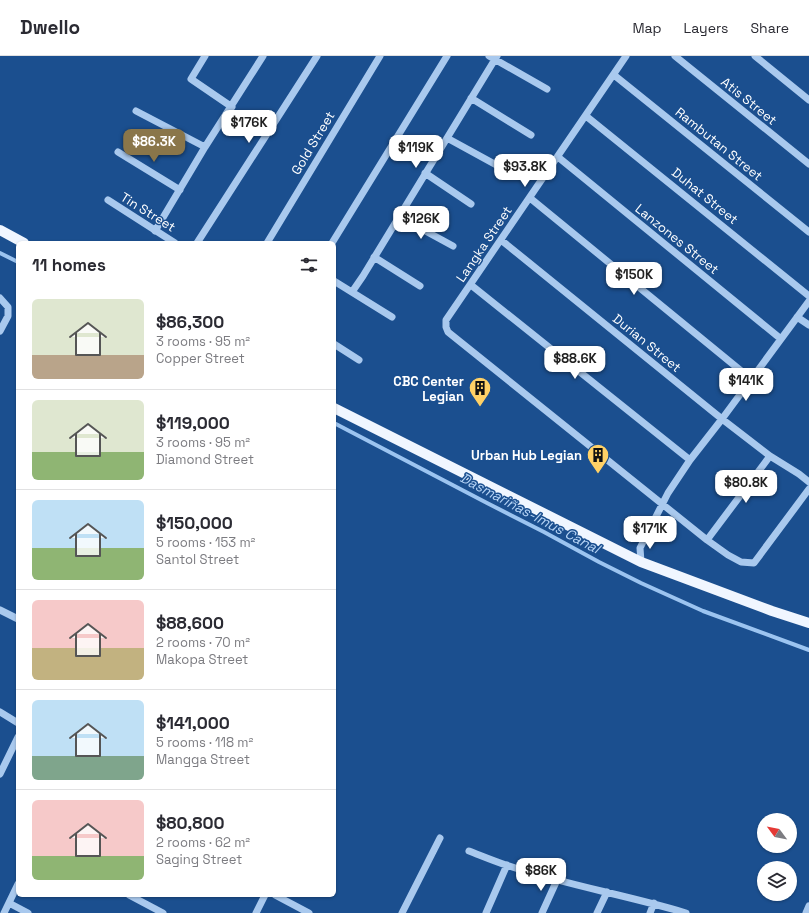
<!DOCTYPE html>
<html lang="en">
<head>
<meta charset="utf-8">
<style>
  :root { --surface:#fff; --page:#f7f7f7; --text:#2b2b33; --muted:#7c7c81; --line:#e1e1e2; --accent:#8a764a }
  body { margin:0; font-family:"Space Grotesk",sans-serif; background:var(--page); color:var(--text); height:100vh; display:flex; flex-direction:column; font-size:15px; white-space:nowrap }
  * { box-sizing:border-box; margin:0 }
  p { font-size:13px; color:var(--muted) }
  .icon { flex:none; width:22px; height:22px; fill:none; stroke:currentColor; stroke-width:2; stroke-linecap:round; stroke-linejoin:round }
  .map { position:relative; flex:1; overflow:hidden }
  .drawer { position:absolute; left:16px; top:185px; width:320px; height:656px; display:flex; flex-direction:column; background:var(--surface); border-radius:6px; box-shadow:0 1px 3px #0004 }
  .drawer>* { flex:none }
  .needle { width:26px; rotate:302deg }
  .controls { position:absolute; left:757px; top:757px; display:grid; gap:8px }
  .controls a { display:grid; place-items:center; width:40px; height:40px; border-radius:50%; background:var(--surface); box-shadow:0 1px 3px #0004; font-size:20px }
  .price { position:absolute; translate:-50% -34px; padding:0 9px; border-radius:8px; background:#fff; color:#222; font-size:13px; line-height:26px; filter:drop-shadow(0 1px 2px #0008) }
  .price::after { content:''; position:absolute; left:50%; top:24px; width:12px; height:9px; margin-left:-6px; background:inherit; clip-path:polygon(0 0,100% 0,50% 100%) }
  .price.on { background:var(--accent); color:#fff }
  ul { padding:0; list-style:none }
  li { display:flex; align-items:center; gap:12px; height:100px; padding:0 16px }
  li+li { border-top:1px solid var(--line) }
  li span { display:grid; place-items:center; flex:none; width:112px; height:80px; border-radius:6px; color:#555 }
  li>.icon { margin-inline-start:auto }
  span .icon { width:48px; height:48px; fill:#fffc; stroke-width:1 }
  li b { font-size:17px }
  h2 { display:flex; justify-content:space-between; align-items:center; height:48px; padding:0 16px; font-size:17px }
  header { display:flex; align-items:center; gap:24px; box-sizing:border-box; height:56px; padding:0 20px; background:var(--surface); border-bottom:1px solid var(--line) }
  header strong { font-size:19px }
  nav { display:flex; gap:22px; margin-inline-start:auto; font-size:14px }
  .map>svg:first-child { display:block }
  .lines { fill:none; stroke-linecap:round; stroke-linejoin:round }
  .stream { stroke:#9cc4f0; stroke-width:4 }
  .minor { stroke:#a9c9ee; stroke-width:7 }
  .major { stroke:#f0f6ff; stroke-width:10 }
  .labels { text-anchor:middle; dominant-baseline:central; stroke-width:3; stroke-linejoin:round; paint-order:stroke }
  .street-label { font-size:13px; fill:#fff; stroke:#1b4f8f }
  .poi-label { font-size:13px; font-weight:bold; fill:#fff; stroke:#1b4f8f; text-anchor:end }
  .water-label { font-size:14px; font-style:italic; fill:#b5d3f5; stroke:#1b4f8f }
</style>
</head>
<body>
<header>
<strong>Dwello</strong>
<nav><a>Map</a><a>Layers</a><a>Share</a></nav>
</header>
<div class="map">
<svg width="809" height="857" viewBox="0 0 809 857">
  <rect width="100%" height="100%" fill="#1b4f8f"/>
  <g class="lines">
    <path class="stream" d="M0,197L18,206
      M334,367L487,447L544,476L599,506L641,527L703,555L809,594"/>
    <path class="minor" d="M205,0L191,23L232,51
      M489,0L547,33
      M626,0L446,264V271L448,276L707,484L728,499L741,506L754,507L809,433
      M675,0L809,108
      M755,0L809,44
      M614,19L809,176
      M471,42L531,79
      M136,55L205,91
      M586,60L809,240
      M447,82L509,116
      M118,96L180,134
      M558,101L781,283
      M425,117L471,148
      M530,142L751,323
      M108,144L175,187
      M398,160L453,190
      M155,175L205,91L263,0
      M501,184L722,363L770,400L799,418L809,426
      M197,187L317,0
      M267,187L380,0
      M332,187L447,0
      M374,201L420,230
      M334,225L392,261
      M471,229L690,404
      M352,236L363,220L497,0
      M0,242L8,251V260L0,275
      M797,261L809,269
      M334,288L359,304
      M707,484L770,400
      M641,506L640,492L668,437L690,404L722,363L809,245
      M0,554L18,563
      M0,656L18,667
      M0,718L18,681
      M469,795C482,800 494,805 506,809C565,829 627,839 686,857
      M129,839L163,857
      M275,839L309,857
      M9,847L28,857
      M4,857L18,828
      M256,857L265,839
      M402,857L440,782
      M486,857L507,809
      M542,857L557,824
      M597,857L607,836
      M650,857L654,847
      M806,857L809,850"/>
    <path class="major" d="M0,174L24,187
      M334,352L641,506L772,555L809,567"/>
  </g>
  <defs>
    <g id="building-pin" transform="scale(1.15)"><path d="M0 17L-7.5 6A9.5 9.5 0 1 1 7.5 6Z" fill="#ffd166" stroke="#1b4f8f"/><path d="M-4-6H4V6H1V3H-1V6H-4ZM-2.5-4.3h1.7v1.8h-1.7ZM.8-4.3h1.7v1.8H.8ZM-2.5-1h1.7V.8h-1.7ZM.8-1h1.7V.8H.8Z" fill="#111"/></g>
  </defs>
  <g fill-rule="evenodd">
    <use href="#building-pin" x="480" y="332"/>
    <use href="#building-pin" x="598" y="399"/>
  </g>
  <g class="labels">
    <g class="street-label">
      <text transform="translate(749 45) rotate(39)">Atis Street</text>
      <text transform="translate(313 87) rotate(-59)">Gold Street</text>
      <text transform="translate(719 88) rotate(39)">Rambutan Street</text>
      <text transform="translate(705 140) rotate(39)">Duhat Street</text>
      <text transform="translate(148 156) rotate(32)">Tin Street</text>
      <text transform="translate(677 183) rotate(39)">Lanzones Street</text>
      <text transform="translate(484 188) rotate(-56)">Langka Street</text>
      <text transform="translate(647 287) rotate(39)">Durian Street</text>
    </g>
    <g class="poi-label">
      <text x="464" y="325">CBC Center<tspan x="464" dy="15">Legian</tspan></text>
      <text x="582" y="399">Urban Hub Legian</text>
    </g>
    <g class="water-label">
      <text transform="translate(530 457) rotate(28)">Dasmariñas-Imus Canal</text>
    </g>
  </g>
</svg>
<div class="controls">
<a><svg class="needle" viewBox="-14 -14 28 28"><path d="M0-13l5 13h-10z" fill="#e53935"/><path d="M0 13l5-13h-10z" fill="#7c7c81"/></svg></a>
<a><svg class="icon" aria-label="layers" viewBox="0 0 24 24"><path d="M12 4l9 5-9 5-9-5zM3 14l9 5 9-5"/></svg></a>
</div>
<b class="price" style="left:249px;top:88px">$176K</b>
<b class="price on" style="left:154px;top:107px">$86.3K</b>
<b class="price" style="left:416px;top:113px">$119K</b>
<b class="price" style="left:525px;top:132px">$93.8K</b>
<b class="price" style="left:421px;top:184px">$126K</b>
<b class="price" style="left:634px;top:240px">$150K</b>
<b class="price" style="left:575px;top:324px">$88.6K</b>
<b class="price" style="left:746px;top:346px">$141K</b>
<b class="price" style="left:746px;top:448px">$80.8K</b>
<b class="price" style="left:650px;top:494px">$171K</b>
<b class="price" style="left:541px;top:836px">$86K</b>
<section class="drawer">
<h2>11 homes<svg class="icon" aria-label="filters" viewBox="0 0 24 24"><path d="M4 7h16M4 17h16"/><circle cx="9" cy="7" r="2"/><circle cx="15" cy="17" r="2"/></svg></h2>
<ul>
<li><span style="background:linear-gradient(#dfe7d0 70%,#b9a48a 0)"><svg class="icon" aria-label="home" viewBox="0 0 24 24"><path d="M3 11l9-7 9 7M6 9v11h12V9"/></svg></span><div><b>$86,300</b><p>3 rooms · 95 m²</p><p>Copper Street</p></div></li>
<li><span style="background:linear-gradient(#dfe7d0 65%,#8fb573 0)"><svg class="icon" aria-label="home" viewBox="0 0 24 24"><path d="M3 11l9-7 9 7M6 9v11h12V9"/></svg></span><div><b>$119,000</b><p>3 rooms · 95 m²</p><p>Diamond Street</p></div></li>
<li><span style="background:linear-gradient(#bfe0f5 60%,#8fb573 0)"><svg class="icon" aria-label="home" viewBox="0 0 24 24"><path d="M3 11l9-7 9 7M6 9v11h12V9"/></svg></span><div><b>$150,000</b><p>5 rooms · 153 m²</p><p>Santol Street</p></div></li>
<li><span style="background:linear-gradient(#f6c9c9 60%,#c2b280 0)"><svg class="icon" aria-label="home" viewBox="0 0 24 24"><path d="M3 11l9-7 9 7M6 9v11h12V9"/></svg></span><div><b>$88,600</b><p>2 rooms · 70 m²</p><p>Makopa Street</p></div></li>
<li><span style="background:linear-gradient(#bfe0f5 70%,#7fa58c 0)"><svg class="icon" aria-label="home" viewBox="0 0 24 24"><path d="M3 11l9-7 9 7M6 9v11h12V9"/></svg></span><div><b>$141,000</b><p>5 rooms · 118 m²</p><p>Mangga Street</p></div></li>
<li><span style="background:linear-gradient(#f6c9c9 70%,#8fb573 0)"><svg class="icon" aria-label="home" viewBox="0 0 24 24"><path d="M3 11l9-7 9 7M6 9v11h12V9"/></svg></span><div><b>$80,800</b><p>2 rooms · 62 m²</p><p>Saging Street</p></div></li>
</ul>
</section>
</div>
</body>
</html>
